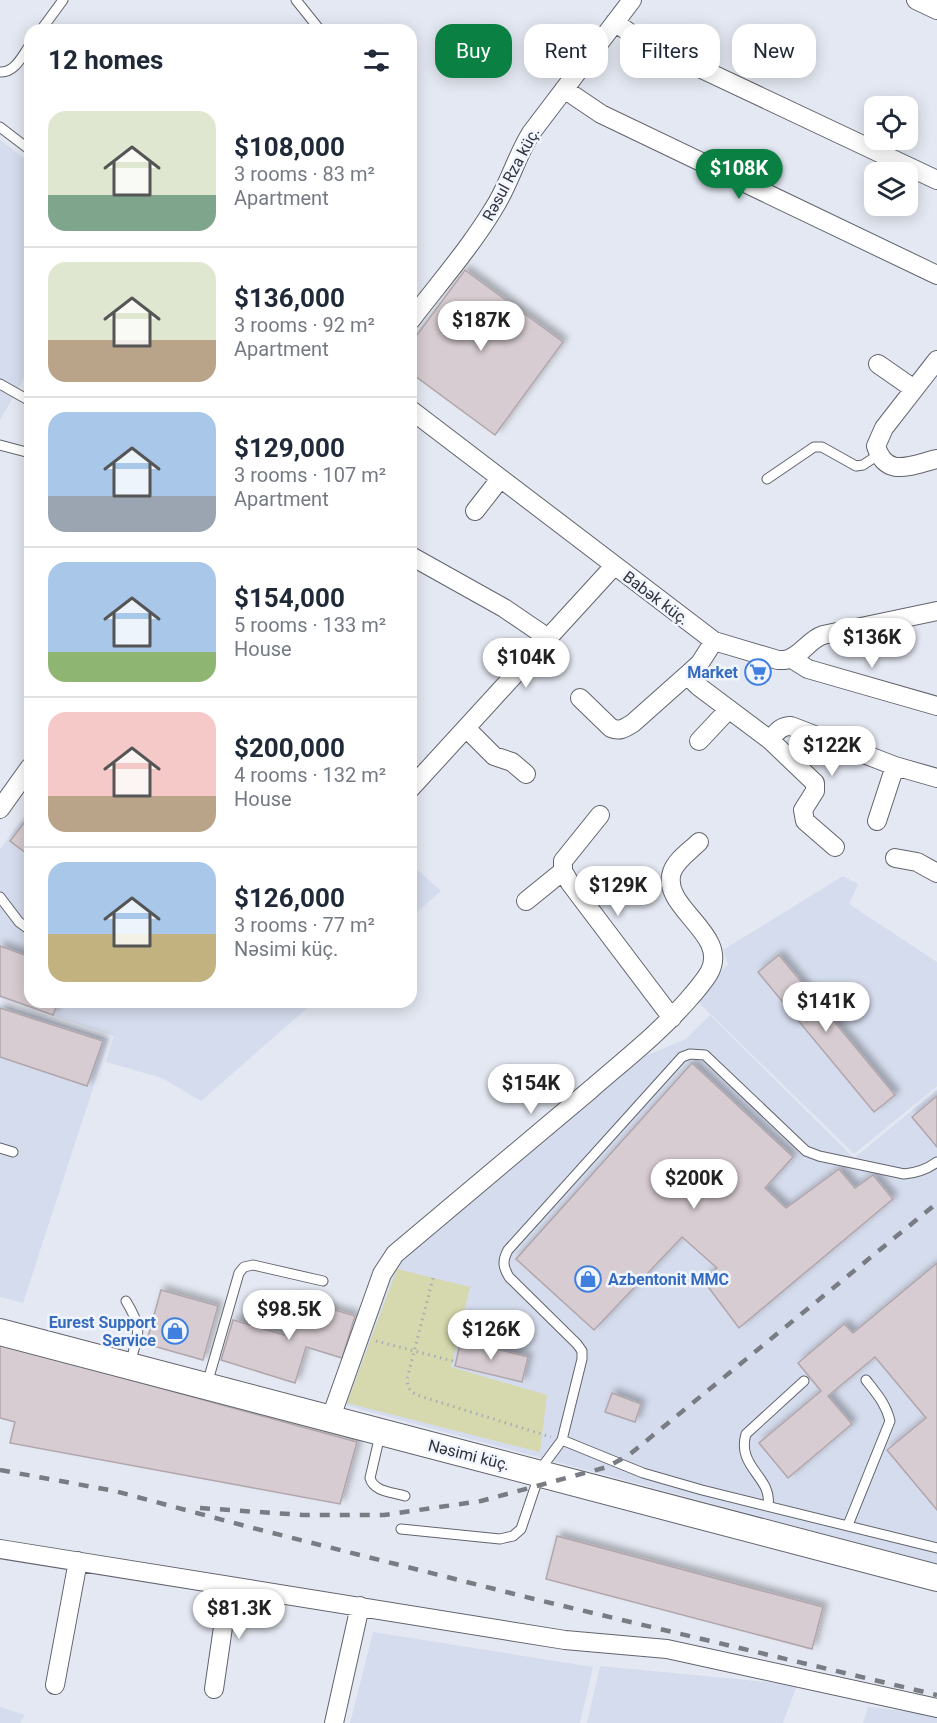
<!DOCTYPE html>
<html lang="en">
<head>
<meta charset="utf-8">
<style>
  :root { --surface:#fff; --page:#f6f6f7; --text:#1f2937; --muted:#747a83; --line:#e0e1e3; --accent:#0b8043 }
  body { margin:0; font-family:Roboto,sans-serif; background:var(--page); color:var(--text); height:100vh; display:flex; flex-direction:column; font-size:22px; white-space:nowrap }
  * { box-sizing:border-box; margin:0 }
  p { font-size:20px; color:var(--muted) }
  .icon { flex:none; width:33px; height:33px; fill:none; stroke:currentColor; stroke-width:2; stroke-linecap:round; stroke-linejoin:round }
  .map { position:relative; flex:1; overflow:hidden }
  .panel { position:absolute; left:24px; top:24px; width:393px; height:984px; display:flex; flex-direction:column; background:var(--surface); border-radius:18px; box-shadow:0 3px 15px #0003 }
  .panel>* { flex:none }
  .hud { position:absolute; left:435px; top:24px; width:411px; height:54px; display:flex; gap:12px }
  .tools { position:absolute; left:864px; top:96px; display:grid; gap:12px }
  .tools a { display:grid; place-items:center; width:54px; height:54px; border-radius:12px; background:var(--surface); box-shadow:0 3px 15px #0003; font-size:30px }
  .price { position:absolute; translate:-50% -51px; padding:0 14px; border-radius:21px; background:#fff; color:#222; font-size:20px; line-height:39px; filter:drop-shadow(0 2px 3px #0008) }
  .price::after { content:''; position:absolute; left:50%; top:36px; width:18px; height:14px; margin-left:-9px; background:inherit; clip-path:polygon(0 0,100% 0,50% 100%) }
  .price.on { background:var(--accent); color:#fff }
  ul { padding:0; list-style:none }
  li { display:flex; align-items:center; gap:18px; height:150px; padding:0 24px }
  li+li { border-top:2px solid var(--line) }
  li span { display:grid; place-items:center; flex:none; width:168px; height:120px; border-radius:18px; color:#555 }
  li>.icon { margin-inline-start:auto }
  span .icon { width:72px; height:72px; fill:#fffc; stroke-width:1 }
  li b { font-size:26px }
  h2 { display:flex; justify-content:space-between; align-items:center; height:72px; padding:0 24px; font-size:26px }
  .chip { padding:0 21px; border-radius:18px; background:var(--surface); box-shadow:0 3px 15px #0003; font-size:21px; line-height:54px }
  .chip.on { background:var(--accent); color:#fff }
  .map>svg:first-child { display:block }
  .built { fill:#d5dced }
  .green { fill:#d5d9ad }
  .building { fill:#d7ccd1; stroke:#b1a6ab; stroke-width:1.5; filter:url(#shadow) }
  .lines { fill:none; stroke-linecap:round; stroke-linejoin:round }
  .lane-casing { stroke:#61646d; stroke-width:11 }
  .street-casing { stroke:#61646d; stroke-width:20 }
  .secondary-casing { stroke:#61646d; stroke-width:28 }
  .path { stroke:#a9adb5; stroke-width:3; stroke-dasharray:1.5 4.5; stroke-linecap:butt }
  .lane { stroke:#fff; stroke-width:9 }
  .street { stroke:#fff; stroke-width:18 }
  .secondary { stroke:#fff; stroke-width:26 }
  .rail { stroke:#797c82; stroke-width:4.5; stroke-dasharray:10 10; stroke-linecap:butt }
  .labels { text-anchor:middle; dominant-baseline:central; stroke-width:5; stroke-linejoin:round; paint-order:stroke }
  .street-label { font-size:16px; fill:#323438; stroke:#f1f5ff }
  .shop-label { font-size:16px; font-weight:bold; fill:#366cbe; stroke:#f1f5ff; text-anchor:end }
</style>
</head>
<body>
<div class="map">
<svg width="937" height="1723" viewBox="0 0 937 1723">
  <defs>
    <filter id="shadow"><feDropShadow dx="4.5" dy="-4.5" stdDeviation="3" flood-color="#0004"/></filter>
  </defs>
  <rect width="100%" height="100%" fill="#e4e8f2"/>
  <path class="built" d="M0,140L30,163V368L0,420Z
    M30,809V1002H314L201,1101L162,1078L106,1062L114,1036L0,998V849Z
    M411,864L441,891L411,917Z
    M843,876L858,884L849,904L937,962V1086L854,1154L694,998L728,964L723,950Z
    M0,1004L109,1039L23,1303L0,1297Z
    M710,1015L854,1158L937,1090V1564L344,1405L394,1267L645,1056L686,1039Z
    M373,1632L593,1667L580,1723H350Z
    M600,1666L797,1685L783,1723H587Z
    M0,1707L25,1715L20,1723H0Z
    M868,1707L937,1715V1723H863Z"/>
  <path class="green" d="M397,1269L470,1287L451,1367L547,1395L540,1452L347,1403Z"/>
  <path class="building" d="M465,270L563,342L495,435L411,373V343Z
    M30,815V856L10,841Z
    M0,946L30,957V1002H58L53,1015L0,996Z
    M779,955L895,1095L874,1112L758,972Z
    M0,1008L103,1041L87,1086L0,1057Z
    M692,1063L793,1157L765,1188L786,1208L839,1169L855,1188L873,1175L893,1199L739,1328L703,1280L717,1268L682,1237L594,1330L516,1259Z
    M937,1096V1147L912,1117Z
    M937,1263V1510L887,1450L926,1418L875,1357L828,1396L852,1424L788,1478L759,1443L821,1391L798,1363L844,1324L853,1333Z
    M161,1290L218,1306L203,1360L146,1344Z
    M295,1298L355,1316L342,1358L306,1347L295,1383L221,1360L233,1320L284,1335Z
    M461,1340L528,1357L522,1382L455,1366Z
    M0,1344L357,1442L340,1504L10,1443L15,1422L0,1418Z
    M612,1393L641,1404L635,1422L605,1412Z
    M557,1536L823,1607L812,1649L546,1579Z"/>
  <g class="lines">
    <g class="lane-casing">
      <path id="lane" d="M296,0L320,30
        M41,30L63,0
        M0,72C15,73 22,56 30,45
        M0,127L30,150
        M0,384L30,401
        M0,445L30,453
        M767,479L814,447H822L856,466L863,465L878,455
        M0,897L19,922L30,930
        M0,1148L13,1152
        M126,1301C144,1331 138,1332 130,1364
        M207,1384L239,1273L244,1267L253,1265L323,1281
        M380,1435L370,1478C374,1492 392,1492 405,1496
        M562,1440L643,1473L702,1490L937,1548
        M768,1505C773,1478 736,1467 746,1434L804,1381
        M848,1525L890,1421C886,1404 877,1394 866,1380
        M401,1529L500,1539L513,1536L521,1529L542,1467L562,1440L582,1359V1351L577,1344L509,1277C503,1267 502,1261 508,1250L682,1057L690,1054L705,1055L806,1151L819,1156L904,1174C917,1173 926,1170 937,1162"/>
    </g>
    <g class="street-casing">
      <path id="street" d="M916,0L937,10
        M615,22L638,39L937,180
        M564,89L601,114L937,275
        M411,320C439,283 470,248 494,208C509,185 516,157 531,133L632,0
        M937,360L884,428L876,446C886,479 911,465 937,459
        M878,364L914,389
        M411,410L714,641L778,660H785C801,657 808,640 823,635L937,611
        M475,511L500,479
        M411,556L504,608L548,638
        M714,641L700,663L687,675L698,686L770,740C777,732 780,726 791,726L895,766L937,778
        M792,659L808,669L937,706
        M580,698L611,728C620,732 625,728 633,723L687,675
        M466,728L494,756L512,762L526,774
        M770,740L815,783V791L803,810L805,821L835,847
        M699,741L729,709
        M411,788L614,566
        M0,809L30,767
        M600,815L563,861V871L570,883L672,1018
        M877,821L895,766
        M895,858L917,862L937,873
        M526,901L563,871
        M330,1420L382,1274L395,1254C460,1199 525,1145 590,1090C623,1061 658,1034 687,1001C695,992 703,983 709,973C731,934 660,908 672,872C676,860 690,851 699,842
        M0,1549L565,1640L667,1649L937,1708
        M55,1685L78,1561
        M214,1689L229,1586
        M334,1723L360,1606"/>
    </g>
    <g class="secondary-casing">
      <path id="secondary" d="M0,1332C312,1415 625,1495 937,1578"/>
    </g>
    <path class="path" d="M433,1278L407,1379C408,1391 412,1393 423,1397L551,1437
      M376,1341L453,1361"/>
    <use href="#lane" class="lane"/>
    <use href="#street" class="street"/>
    <use href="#secondary" class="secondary"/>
    <path class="rail" d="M0,1470L115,1491L249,1527L534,1599L937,1695
      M200,1508L303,1515H384L481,1501L607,1467L629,1455L937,1203"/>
  </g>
  <defs>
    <g id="supermarket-ring" transform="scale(1.35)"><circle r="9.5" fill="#f1f5ff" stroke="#3f7fe0" stroke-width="1.5"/><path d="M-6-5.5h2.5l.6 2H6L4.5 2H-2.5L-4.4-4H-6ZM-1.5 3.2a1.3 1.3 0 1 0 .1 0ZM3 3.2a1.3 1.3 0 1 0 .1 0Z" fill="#3f7fe0"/></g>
    <g id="shop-ring" transform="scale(1.35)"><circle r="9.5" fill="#f1f5ff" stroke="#3f7fe0" stroke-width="1.5"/><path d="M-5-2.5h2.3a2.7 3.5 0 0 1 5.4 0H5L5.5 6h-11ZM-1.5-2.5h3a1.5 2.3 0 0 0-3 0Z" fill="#3f7fe0"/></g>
  </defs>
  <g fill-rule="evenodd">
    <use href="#supermarket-ring" x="758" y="672"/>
    <use href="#shop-ring" x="588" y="1279"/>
    <use href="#shop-ring" x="175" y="1331"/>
  </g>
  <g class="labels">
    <g class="street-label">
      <text transform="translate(511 174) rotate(-62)">Rəsul Rza küç.</text>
      <text transform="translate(656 598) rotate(37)">Babək küç.</text>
      <text transform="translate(469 1455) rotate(14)">Nəsimi küç.</text>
    </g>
    <g class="shop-label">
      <text x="738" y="672">Market</text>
      <text x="608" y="1279" text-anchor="start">Azbentonit MMC</text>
      <text x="156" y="1322">Eurest Support<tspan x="156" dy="18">Service</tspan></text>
    </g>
  </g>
</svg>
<div class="tools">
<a><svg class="icon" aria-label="locate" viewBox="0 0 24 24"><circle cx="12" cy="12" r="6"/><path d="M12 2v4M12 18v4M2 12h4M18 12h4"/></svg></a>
<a><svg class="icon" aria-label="layers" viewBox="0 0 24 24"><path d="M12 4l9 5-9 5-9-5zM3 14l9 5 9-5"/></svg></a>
</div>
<b class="price on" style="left:739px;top:200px">$108K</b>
<b class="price" style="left:481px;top:352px">$187K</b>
<b class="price" style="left:872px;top:669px">$136K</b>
<b class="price" style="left:526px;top:689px">$104K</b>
<b class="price" style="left:832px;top:777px">$122K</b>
<b class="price" style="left:618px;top:917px">$129K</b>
<b class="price" style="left:826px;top:1033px">$141K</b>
<b class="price" style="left:531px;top:1115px">$154K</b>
<b class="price" style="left:694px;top:1210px">$200K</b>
<b class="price" style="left:289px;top:1341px">$98.5K</b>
<b class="price" style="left:491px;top:1361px">$126K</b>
<b class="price" style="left:239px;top:1640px">$81.3K</b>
<div class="hud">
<a class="chip on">Buy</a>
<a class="chip">Rent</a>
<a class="chip">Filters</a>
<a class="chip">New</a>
</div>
<section class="panel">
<h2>12 homes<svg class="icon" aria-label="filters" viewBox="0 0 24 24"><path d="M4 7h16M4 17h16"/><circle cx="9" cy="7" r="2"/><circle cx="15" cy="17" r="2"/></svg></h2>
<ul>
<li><span style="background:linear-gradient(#dfe7d0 70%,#7fa58c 0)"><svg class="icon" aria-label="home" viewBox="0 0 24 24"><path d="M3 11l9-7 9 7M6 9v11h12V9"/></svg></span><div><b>$108,000</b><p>3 rooms · 83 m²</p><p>Apartment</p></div></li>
<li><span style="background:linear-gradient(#dfe7d0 65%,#b9a48a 0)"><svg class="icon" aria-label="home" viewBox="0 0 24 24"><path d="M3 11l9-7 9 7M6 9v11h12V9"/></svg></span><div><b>$136,000</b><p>3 rooms · 92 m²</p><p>Apartment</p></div></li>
<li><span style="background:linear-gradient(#a9c7e8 70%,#9aa5b1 0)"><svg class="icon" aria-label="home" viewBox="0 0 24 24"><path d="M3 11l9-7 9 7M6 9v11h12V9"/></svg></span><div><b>$129,000</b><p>3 rooms · 107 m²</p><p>Apartment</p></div></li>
<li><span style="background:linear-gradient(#a9c7e8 75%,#8fb573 0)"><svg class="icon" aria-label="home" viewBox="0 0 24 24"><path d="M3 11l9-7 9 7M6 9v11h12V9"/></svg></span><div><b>$154,000</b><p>5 rooms · 133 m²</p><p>House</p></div></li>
<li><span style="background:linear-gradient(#f6c9c9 70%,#b9a48a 0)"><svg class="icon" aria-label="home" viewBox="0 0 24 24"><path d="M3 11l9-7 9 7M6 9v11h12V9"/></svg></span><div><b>$200,000</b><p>4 rooms · 132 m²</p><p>House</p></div></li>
<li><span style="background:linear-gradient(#a9c7e8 60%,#c2b280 0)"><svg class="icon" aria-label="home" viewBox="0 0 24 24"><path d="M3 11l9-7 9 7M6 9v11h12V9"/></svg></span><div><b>$126,000</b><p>3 rooms · 77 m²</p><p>Nəsimi küç.</p></div></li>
</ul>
</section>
</div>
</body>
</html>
